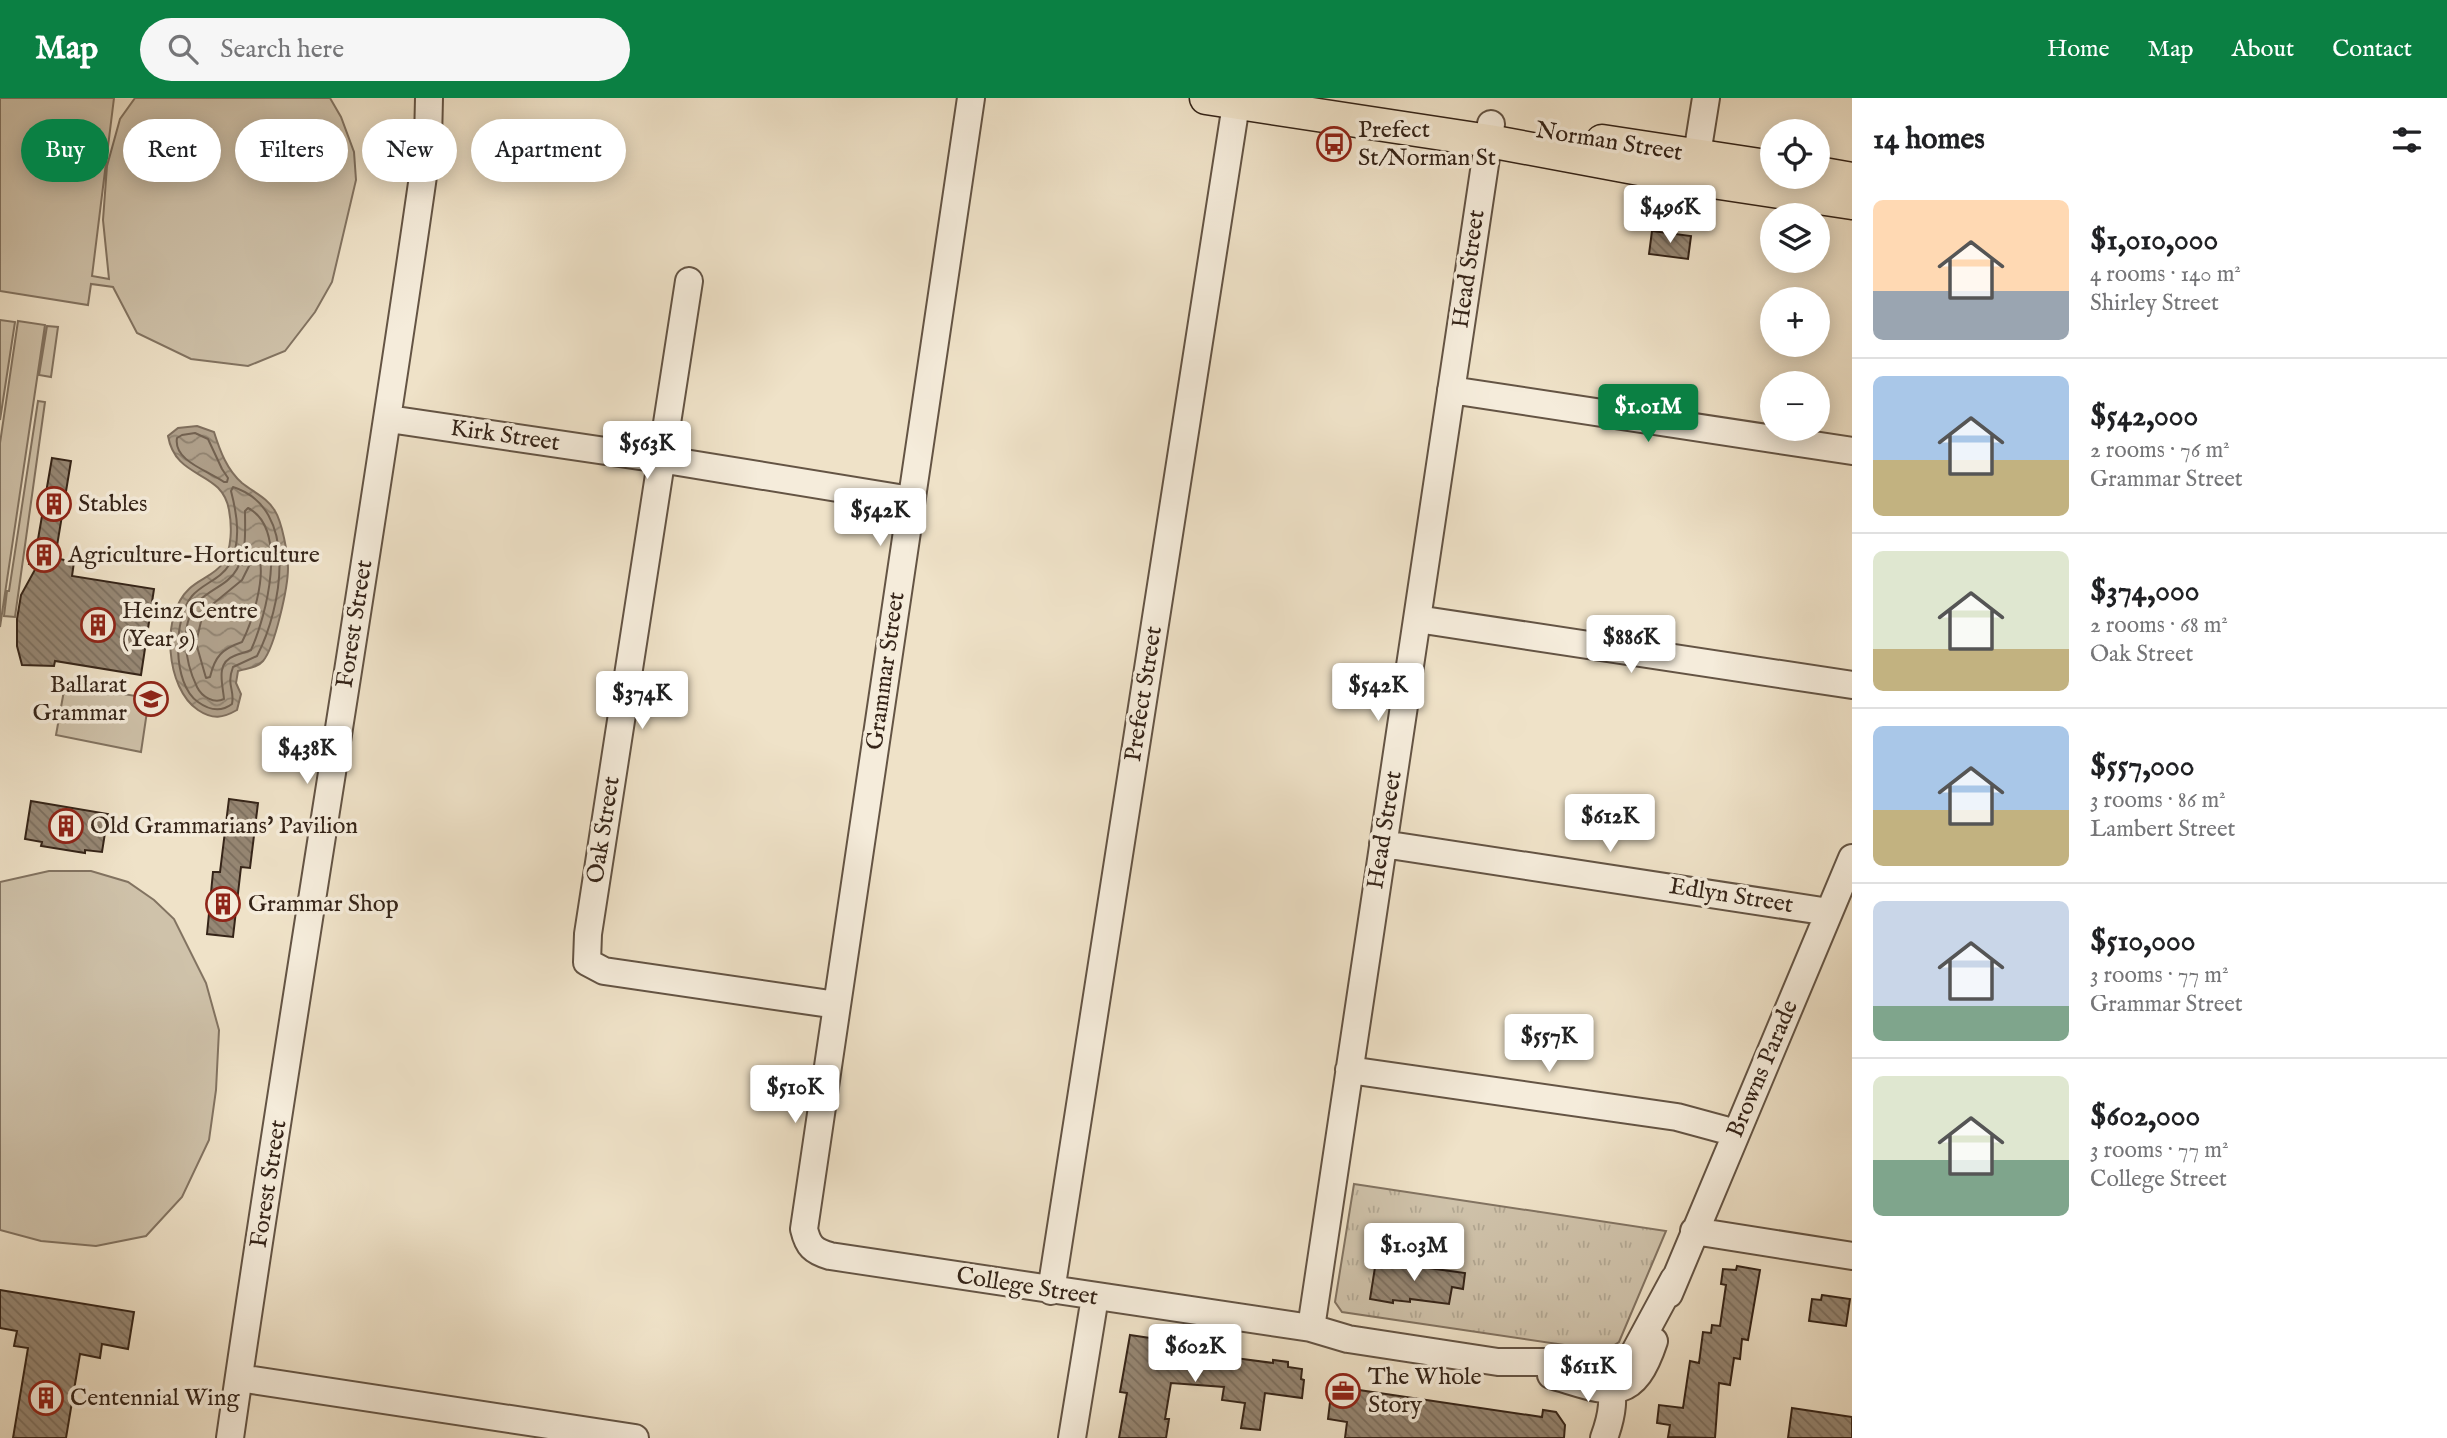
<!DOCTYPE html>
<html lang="en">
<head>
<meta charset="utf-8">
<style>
  :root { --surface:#fff; --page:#f6f6f6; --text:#202124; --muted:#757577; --line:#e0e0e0; --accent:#0b8043 }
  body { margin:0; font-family:"IM FELL English",serif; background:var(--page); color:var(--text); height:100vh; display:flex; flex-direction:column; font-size:26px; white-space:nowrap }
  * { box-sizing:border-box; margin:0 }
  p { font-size:23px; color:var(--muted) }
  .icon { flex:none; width:38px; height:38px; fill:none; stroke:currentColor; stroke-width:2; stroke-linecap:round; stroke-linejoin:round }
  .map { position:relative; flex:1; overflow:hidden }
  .panel { display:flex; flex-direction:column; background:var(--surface); width:595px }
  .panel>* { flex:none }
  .top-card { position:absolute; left:21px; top:21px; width:665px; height:63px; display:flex; gap:14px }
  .fabs { position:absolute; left:1760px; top:21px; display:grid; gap:14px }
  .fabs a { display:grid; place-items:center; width:70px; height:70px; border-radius:50%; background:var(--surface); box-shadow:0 4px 18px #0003; font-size:35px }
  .price { position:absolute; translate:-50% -60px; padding:0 16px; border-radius:7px; background:#fff; color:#222; font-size:23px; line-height:46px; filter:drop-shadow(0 2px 4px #0008) }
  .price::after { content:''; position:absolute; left:50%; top:42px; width:21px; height:16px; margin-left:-10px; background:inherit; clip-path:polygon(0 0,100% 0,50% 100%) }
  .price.on { background:var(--accent); color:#fff }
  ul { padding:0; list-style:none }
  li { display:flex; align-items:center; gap:21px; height:175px; padding:0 21px }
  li+li { border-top:2px solid var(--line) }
  li span { display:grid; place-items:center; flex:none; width:196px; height:140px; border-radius:10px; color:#555 }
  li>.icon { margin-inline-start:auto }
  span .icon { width:84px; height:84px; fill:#fffc; stroke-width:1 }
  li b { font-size:30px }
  h2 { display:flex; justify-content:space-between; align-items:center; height:84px; padding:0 21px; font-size:30px }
  .chip { padding:0 24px; border-radius:32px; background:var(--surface); box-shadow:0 4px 18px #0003; font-size:24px; line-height:63px }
  .chip.on { background:var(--accent); color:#fff }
  header { display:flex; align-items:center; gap:42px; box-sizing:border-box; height:98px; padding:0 35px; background:var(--accent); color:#fff }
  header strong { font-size:33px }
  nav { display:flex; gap:38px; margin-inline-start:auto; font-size:24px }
  .search { width:490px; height:63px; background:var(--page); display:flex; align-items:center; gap:18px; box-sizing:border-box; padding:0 24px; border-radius:38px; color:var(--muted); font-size:26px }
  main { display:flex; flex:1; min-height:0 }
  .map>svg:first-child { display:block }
  .park { fill:url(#park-tufts); stroke:#827361; stroke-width:2 }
  .pitch { fill:#cfc2aa; stroke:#827361; stroke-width:2 }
  .water { fill:url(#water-waves); stroke:#7f6f5e; stroke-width:2 }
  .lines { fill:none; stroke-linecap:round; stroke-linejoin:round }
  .shore { stroke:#726252; stroke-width:2 }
  .building { fill:url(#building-back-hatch); stroke:#352418; stroke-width:2 }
  .minor-casing { stroke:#645444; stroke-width:30 }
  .major-casing { stroke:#352418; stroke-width:35 }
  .minor { stroke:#f5ecdb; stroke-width:26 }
  .major { stroke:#efe2c8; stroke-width:32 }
  .labels { text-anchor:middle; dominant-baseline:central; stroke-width:7; stroke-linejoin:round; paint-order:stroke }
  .poi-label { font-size:24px; fill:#352418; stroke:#f5ecdb; text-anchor:start }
  .street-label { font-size:24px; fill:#352418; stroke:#f5ecdb }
</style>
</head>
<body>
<header>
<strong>Map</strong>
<div class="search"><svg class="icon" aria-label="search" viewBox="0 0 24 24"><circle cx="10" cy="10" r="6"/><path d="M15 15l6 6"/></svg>Search here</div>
<nav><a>Home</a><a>Map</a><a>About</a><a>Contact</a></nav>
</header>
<main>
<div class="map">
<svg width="1852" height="1340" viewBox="0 0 1852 1340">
  <defs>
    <pattern id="park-tufts" width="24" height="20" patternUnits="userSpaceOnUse" patternTransform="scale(1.75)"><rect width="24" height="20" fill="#cfc2aa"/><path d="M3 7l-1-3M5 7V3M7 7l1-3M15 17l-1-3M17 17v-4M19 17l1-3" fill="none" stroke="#b2a792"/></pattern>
    <pattern id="water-waves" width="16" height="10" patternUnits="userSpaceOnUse" patternTransform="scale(1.75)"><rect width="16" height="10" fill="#b0a18c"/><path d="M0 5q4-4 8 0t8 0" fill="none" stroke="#908371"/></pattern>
    <pattern id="building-back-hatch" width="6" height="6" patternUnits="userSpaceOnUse" patternTransform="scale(1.75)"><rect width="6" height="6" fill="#968774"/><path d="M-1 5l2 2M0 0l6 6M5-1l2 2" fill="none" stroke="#7b6e5e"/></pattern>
  </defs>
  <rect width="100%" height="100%" fill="#efe2c8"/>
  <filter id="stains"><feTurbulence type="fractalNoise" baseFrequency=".00286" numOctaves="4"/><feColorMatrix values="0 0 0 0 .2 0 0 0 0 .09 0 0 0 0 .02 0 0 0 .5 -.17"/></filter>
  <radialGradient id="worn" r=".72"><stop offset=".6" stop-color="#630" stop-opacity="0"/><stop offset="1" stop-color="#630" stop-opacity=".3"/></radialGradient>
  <path class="park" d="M1354,1086L1666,1133L1619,1244L1605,1253L1342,1214L1335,1204Z"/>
  <path class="pitch" d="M0,0H114L92,178L109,181L103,122L107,68L120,21L135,0H330L341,19L354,54L356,82L332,184L315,214L285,253L248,268L191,261L137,235L113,189L91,186L88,207L0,193Z
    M0,222L15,224L0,322Z
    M18,223L45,227L0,529V345Z
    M47,228L58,229L51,279L39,277Z
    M38,303L45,304L15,519L4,518L7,493H9Z
    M65,587L149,600L141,654L56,637Z
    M49,773H91L128,784L154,802L174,821L206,885L219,932L216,992L209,1042L182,1099L146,1138L96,1148L41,1143L0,1132V784Z"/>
  <path class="water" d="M197,328L214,334C220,353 227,372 242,385C253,394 268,400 275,413C282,424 288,456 288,470C288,489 275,549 263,563C257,570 247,570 238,573L236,585L241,596L237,612C223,620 213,622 198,612C166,591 160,518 189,491C199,481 215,477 223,465C232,451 232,428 229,412C222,371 176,383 168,338L178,330Z"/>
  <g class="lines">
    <path class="shore" d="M195,335L208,341L222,371L228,380L227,384H224C209,373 173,363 177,340L182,337Z
      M233,389C300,410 282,510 257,558L233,569C226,588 235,591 232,606C220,615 209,612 198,604C172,586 173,521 192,498C202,486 221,481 229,467C242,445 237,416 231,393Z
      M248,410C289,431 266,519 251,552C245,555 240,555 234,558C215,565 223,587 224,601C214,606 202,599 197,589C185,564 178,525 200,502C211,491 229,486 237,471C247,453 245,433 245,413Z
      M258,457C267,477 252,525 242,544C222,551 215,558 210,579L206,580L196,545L202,519L208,510L242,482L254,458Z"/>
  </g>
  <path class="building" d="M1652,133L1691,138L1688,161L1649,156Z
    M52,360L71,363L55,460L74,464L72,478L154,491L141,577L55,563L54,568L22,567L17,548V521L21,497L37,468L29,466L32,446L37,447Z
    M229,701L258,705L250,770L241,769L233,839L207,836L213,774H220Z
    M31,703L108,716L102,754L85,752V755L41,748L42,744L25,741Z
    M1376,1163L1465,1175L1463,1191L1452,1189L1449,1206L1410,1201V1204L1393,1202V1205L1370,1201Z
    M1737,1168L1760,1172L1748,1242L1742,1241L1740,1261L1734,1260L1730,1287L1719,1285L1715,1340L1668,1339L1670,1327L1657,1325L1659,1307L1683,1310L1690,1263L1699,1265L1703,1234L1711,1235L1712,1227L1720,1228L1726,1187L1721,1186L1723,1171L1736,1172Z
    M0,1192L134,1214L128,1251L102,1246L100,1260L80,1256L66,1340H13L28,1250L14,1248L17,1233L0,1230Z
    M1822,1197L1850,1201L1846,1228L1809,1223L1812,1201L1821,1202Z
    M1130,1237L1191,1246L1188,1260L1227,1263L1228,1259L1273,1265V1262L1288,1264V1269L1302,1271L1301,1281L1304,1282L1302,1300L1265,1295L1260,1332L1241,1330L1245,1305L1222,1302L1224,1289L1171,1285L1165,1321H1169L1166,1340H1119L1127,1295L1120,1294Z
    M1332,1288L1542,1319L1543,1312L1556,1314L1565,1327L1564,1340H1345L1347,1324L1328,1321Z
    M1792,1310L1852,1319V1340H1788Z"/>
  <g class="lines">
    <g class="minor-casing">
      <path id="minor" d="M971,0L804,1131C808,1148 813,1153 830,1158L1311,1230L1348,1241L1498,1264H1557L1598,1271L1613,1270L1626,1265L1633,1257L1674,1181
        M1694,75L1706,0
        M689,183L588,836L587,864L604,873L837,907
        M1451,292L1852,353
        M389,321L660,361L911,402
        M1417,521L1852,587
        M1383,746L1829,814
        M1349,972L1677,1019L1736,1035
        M1694,1133L1852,1158
        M1051,1193L1237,0
        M1669,1196L1852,760
        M1311,1230L1491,26
        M1551,1277C1607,1293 1632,1310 1654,1243
        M239,1280L635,1340
        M230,1340C292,907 367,476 428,43L429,0
        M1072,1340L1095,1199
        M1604,1340C1612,1318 1616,1298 1607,1276"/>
    </g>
    <g class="major-casing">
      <path id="major" d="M1206,0L1489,43L1693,81L1852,105
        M1602,43L1773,69
        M1818,75L1852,81"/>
    </g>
    <use href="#minor" class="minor"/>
    <use href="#major" class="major"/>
  </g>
  <defs>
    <g id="bus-ring" transform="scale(1.75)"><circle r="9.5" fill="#f5ecdb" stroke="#8f2418" stroke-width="1.5"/><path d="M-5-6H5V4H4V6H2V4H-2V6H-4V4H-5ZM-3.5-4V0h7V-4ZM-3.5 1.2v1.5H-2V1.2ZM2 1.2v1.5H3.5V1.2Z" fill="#8f2418"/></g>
    <g id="building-ring" transform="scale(1.75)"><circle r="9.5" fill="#f5ecdb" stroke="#8f2418" stroke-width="1.5"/><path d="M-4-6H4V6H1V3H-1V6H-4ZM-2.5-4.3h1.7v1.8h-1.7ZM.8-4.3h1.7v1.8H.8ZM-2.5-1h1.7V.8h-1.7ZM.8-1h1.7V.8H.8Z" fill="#8f2418"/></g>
    <g id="school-ring" transform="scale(1.75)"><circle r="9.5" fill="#f5ecdb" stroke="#8f2418" stroke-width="1.5"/><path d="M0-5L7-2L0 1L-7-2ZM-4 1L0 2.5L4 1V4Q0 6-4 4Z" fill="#8f2418"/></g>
    <g id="office-ring" transform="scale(1.75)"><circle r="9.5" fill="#f5ecdb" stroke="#8f2418" stroke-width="1.5"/><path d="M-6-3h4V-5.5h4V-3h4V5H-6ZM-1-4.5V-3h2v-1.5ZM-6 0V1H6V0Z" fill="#8f2418"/></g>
  </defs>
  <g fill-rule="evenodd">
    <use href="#bus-ring" x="1334" y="46"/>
    <use href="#building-ring" x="54" y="406"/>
    <use href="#building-ring" x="44" y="457"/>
    <use href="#building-ring" x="98" y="527"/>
    <use href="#school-ring" x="151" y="601"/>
    <use href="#building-ring" x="66" y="728"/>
    <use href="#building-ring" x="223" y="806"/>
    <use href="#office-ring" x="1343" y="1293"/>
    <use href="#building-ring" x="46" y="1300"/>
  </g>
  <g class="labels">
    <g class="poi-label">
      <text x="1358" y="32">Prefect<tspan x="1358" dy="28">St/Norman St</tspan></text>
      <text x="78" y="406">Stables</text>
      <text x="68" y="457">Agriculture-Horticulture</text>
      <text x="122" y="513">Heinz Centre<tspan x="122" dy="28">(Year 9)</tspan></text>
      <text x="127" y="587" text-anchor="end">Ballarat<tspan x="127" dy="28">Grammar</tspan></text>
      <text x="90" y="728">Old Grammarians' Pavilion</text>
      <text x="248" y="806">Grammar Shop</text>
      <text x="1368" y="1279">The Whole<tspan x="1368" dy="28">Story</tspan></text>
      <text x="70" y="1300">Centennial Wing</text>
    </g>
    <g class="street-label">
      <text transform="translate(1609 44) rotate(9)">Norman Street</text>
      <text transform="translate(1469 171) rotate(-82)">Head Street</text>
      <text transform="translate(505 338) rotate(8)">Kirk Street</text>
      <text transform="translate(355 526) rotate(-81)">Forest Street</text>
      <text transform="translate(886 573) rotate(-82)">Grammar Street</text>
      <text transform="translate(1144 596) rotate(-81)">Prefect Street</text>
      <text transform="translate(604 732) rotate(-81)">Oak Street</text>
      <text transform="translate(1385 732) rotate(-81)">Head Street</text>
      <text transform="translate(1731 798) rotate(9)">Edlyn Street</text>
      <text transform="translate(1763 971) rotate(-67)">Browns Parade</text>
      <text transform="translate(269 1086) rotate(-81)">Forest Street</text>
      <text transform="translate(1027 1189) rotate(9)">College Street</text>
    </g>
  </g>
  <rect width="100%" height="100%" filter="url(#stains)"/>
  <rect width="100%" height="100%" fill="url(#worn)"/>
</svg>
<div class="fabs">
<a><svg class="icon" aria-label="locate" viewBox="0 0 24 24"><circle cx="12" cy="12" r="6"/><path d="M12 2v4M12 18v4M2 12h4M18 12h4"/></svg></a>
<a><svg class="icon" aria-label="layers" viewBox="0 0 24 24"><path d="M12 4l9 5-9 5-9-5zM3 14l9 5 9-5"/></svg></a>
<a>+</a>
<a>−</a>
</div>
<b class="price" style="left:1670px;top:147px">$496K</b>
<b class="price on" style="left:1648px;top:346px">$1.01M</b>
<b class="price" style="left:647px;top:383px">$563K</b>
<b class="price" style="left:880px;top:450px">$542K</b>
<b class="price" style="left:1631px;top:577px">$886K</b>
<b class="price" style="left:1378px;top:625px">$542K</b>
<b class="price" style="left:642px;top:633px">$374K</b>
<b class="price" style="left:307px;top:688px">$438K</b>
<b class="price" style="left:1610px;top:756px">$612K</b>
<b class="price" style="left:1549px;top:976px">$557K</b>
<b class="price" style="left:795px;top:1027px">$510K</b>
<b class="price" style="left:1414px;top:1185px">$1.03M</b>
<b class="price" style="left:1195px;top:1286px">$602K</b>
<b class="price" style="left:1588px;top:1306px">$611K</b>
<div class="top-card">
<a class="chip on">Buy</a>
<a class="chip">Rent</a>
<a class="chip">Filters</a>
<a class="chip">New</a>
<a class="chip">Apartment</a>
</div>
</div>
<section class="panel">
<h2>14 homes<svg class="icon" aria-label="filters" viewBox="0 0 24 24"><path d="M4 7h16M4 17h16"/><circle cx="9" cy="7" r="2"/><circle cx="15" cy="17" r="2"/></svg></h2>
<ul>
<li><span style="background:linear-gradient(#ffd9b3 65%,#9aa5b1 0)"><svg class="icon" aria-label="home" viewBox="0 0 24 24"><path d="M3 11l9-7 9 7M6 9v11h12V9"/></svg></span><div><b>$1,010,000</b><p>4 rooms · 140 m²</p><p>Shirley Street</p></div></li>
<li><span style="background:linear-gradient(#a9c7e8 60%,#c2b280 0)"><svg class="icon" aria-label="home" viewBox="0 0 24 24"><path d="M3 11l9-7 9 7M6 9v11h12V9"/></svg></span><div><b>$542,000</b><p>2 rooms · 76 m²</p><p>Grammar Street</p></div></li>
<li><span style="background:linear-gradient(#dfe7d0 70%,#c2b280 0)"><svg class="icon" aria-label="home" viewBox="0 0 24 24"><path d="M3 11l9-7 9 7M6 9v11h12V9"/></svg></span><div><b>$374,000</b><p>2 rooms · 68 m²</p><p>Oak Street</p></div></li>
<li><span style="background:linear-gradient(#a9c7e8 60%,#c2b280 0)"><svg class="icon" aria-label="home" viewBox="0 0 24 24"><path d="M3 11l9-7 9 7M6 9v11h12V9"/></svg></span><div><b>$557,000</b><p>3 rooms · 86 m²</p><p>Lambert Street</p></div></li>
<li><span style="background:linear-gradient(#c9d6e8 75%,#7fa58c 0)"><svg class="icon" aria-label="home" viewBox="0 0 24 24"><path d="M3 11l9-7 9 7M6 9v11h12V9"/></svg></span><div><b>$510,000</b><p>3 rooms · 77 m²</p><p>Grammar Street</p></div></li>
<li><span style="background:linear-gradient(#dfe7d0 60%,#7fa58c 0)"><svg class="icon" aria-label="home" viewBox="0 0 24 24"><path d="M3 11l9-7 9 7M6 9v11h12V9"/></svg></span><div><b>$602,000</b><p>3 rooms · 77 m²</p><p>College Street</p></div></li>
</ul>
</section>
</main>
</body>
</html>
